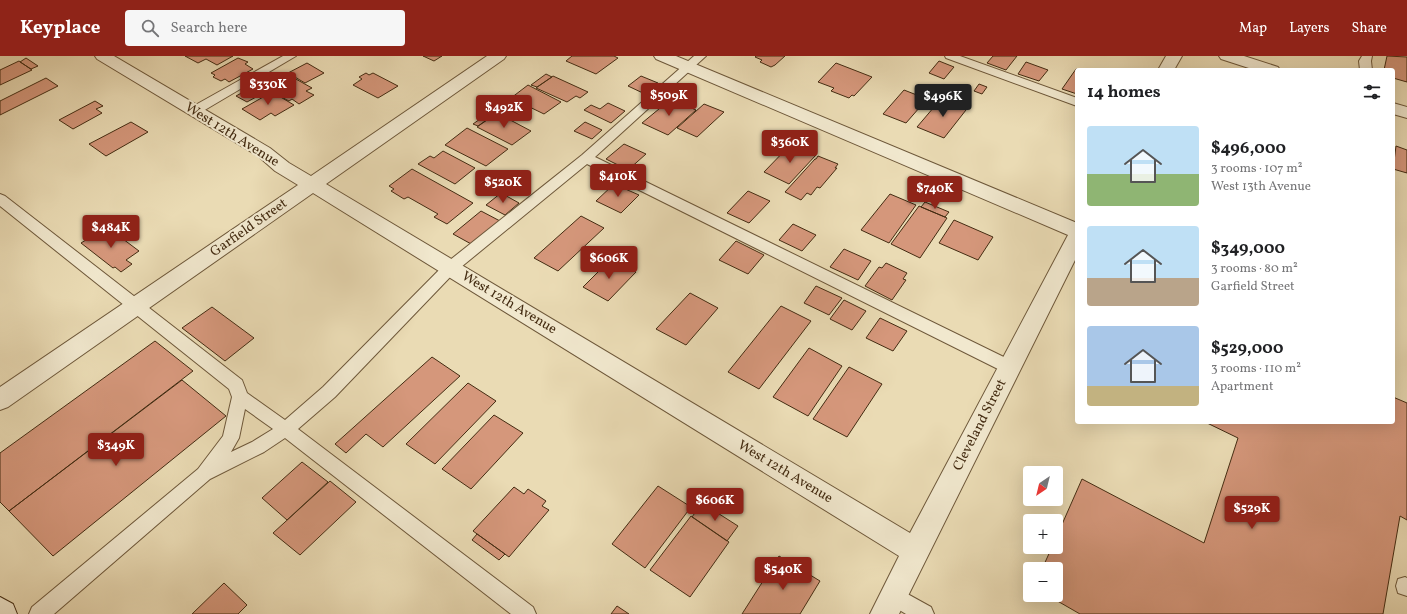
<!DOCTYPE html>
<html lang="en">
<head>
<meta charset="utf-8">
<style>
  :root { --surface:#fff; --page:#f6f6f6; --text:#202124; --muted:#757577; --accent:#8f2418 }
  body { margin:0; font-family:Vollkorn,serif; background:var(--page); color:var(--text); height:100vh; display:flex; flex-direction:column; font-size:15px; white-space:nowrap }
  * { box-sizing:border-box; margin:0 }
  p { font-size:13px; color:var(--muted) }
  .icon { flex:none; width:22px; height:22px; fill:none; stroke:currentColor; stroke-width:2; stroke-linecap:round; stroke-linejoin:round }
  .map { position:relative; flex:1; overflow:hidden }
  .drawer { position:absolute; left:1075px; top:12px; width:320px; height:356px; display:flex; flex-direction:column; background:var(--surface); border-radius:4px; box-shadow:0 4px 16px #0002 }
  .drawer>* { flex:none }
  .needle { width:26px; rotate:215deg }
  .tools { position:absolute; left:1023px; top:410px; display:grid; gap:8px }
  .tools a { display:grid; place-items:center; width:40px; height:40px; border-radius:4px; background:var(--surface); box-shadow:0 4px 16px #0002; font-size:20px }
  .price { position:absolute; translate:-50% -34px; padding:0 9px; border-radius:4px; background:var(--accent); color:#fff; font-size:13px; line-height:26px; filter:drop-shadow(0 1px 2px #0008) }
  .price::after { content:''; position:absolute; left:50%; top:24px; width:12px; height:9px; margin-left:-6px; background:inherit; clip-path:polygon(0 0,100% 0,50% 100%) }
  .price.active { background:#222; color:#fff }
  ul { padding:0; list-style:none }
  li { display:flex; align-items:center; gap:12px; height:100px; padding:0 12px }
  li span { display:grid; place-items:center; flex:none; width:112px; height:80px; border-radius:4px; color:#555 }
  li>.icon { margin-inline-start:auto }
  span .icon { width:48px; height:48px; fill:#fffc; stroke-width:1 }
  li b { font-size:17px }
  h2 { display:flex; justify-content:space-between; align-items:center; height:48px; padding:0 12px; font-size:17px }
  header { display:flex; align-items:center; gap:24px; box-sizing:border-box; height:56px; padding:0 20px; background:var(--accent); color:#fff }
  header strong { font-size:19px }
  nav { display:flex; gap:22px; margin-inline-start:auto; font-size:14px }
  .search { width:280px; height:36px; background:var(--page); display:flex; align-items:center; gap:10px; box-sizing:border-box; padding:0 14px; border-radius:4px; color:var(--muted); font-size:15px }
  .map>svg:first-child { display:block }
  .building { fill:#d5977b; stroke:#442c12 }
  .lines { fill:none; stroke-linecap:round; stroke-linejoin:round }
  .lane-casing { stroke:#6e583a; stroke-width:2 }
  .street-casing { stroke:#6e583a; stroke-width:2 }
  .secondary-casing { stroke:#442c12; stroke-width:2 }
  .lane { fill:#f1e8ce; fill-rule:evenodd }
  .street { fill:#f1e8ce; fill-rule:evenodd }
  .secondary { fill:#f1e8ce; fill-rule:evenodd }
  .labels { text-anchor:middle; dominant-baseline:central; stroke-width:4; stroke-linejoin:round; paint-order:stroke }
  .street-label { font-size:14px; fill:#442c12; stroke:#f1e8ce }
</style>
</head>
<body>
<header>
<strong>Keyplace</strong>
<div class="search"><svg class="icon" aria-label="search" viewBox="0 0 24 24"><circle cx="10" cy="10" r="6"/><path d="M15 15l6 6"/></svg>Search here</div>
<nav><a>Map</a><a>Layers</a><a>Share</a></nav>
</header>
<div class="map">
<svg width="1407" height="558" viewBox="0 0 1407 558">
  <rect width="100%" height="100%" fill="#eadbb4"/>
  <filter id="stains"><feTurbulence type="fractalNoise" baseFrequency=".005" numOctaves="4"/><feColorMatrix values="0 0 0 0 .2 0 0 0 0 .09 0 0 0 0 .02 0 0 0 .5 -.17"/></filter>
  <radialGradient id="worn" r=".72"><stop offset=".6" stop-color="#630" stop-opacity="0"/><stop offset="1" stop-color="#630" stop-opacity=".3"/></radialGradient>
  <path class="building" d="M185,0H233L217,9L206,3L198,7Z
    M423,0H442L434,5Z
    M572,0H614L618,2L596,18L566,5Z
    M756,0H785L775,9L771,11L760,6L762,4L755,1Z
    M993,0H1017L1006,14L987,7Z
    M1387,0L1407,1V26L1393,22V14H1384Z
    M26,2L38,10L31,13L20,6Z
    M238,2L248,6L245,8L253,13L229,26L225,23L221,25L213,21L215,19L211,17Z
    M19,5L32,14L0,29V14Z
    M939,5L954,11L944,23L929,17Z
    M1026,6L1048,14L1039,25L1018,18Z
    M307,7L324,17L305,27L288,17Z
    M836,7L872,21L854,40L852,39L849,42L831,35L834,32L818,26Z
    M1076,13L1079,14H1077V38L1062,33Z
    M366,17L369,19L373,17L398,30L378,42L353,29L362,23L359,21Z
    M546,18L552,21L537,31L531,29Z
    M553,20L588,36L580,42L576,40L567,46L536,32Z
    M641,20L658,27L645,38L628,30Z
    M46,22L58,30L0,59V45Z
    M294,22L312,32L306,35L314,39L299,48L292,43L289,45L270,35L283,26L286,27Z
    M979,28L987,31L982,38L974,35Z
    M256,29L267,35L247,46L236,40Z
    M528,29L561,46L544,58L511,42Z
    M904,34L927,43L906,67L883,58Z
    M272,36L294,49L275,60L271,57L260,64L242,53Z
    M953,40L962,43L956,50L966,54L944,82L917,71L940,44L948,47Z
    M671,43L696,54L668,79L642,67Z
    M95,45L103,50L96,53L102,57L73,73L59,64Z
    M608,47L625,55L611,67L584,54L591,49L600,53Z
    M704,48L724,56L697,81L677,72Z
    M490,56L495,58L478,70L473,68Z
    M497,57L531,75L512,89L477,71Z
    M131,66L148,76L106,100L89,88Z
    M585,66L602,74L592,83L574,75Z
    M467,72L508,93L486,110L445,89Z
    M624,88L646,98L628,114L606,103Z
    M791,88L816,99L789,128L764,116Z
    M1396,90L1407,94V117L1393,113Z
    M443,95L475,112L455,128L418,108L430,100L434,102Z
    M818,100L838,108L835,112H837L820,132L817,131L811,139L807,137L801,144L785,136L815,103H816Z
    M412,113L473,147L447,168L434,161L438,158L408,141L404,143L391,135L394,133L389,130Z
    M614,128L639,139L621,157L596,145Z
    M748,135L770,145L749,167L727,157Z
    M501,137L519,147L505,159L486,149Z
    M890,138L916,149L889,187L861,174Z
    M925,146L949,156L945,161L921,151Z
    M919,150L947,162L920,202L891,188Z
    M481,155L500,165L473,189L453,178Z
    M581,160L604,172L558,215L534,202Z
    M954,164L993,181L978,204L939,187Z
    M793,168L816,179L802,195L779,184Z
    M107,171L139,195L126,204L132,208L121,216L115,211L113,212L81,187Z
    M736,185L764,199L748,218L719,204Z
    M844,193L871,205L858,224L830,211Z
    M611,203L636,216L608,245L583,231Z
    M886,207L907,217L903,223L906,224L892,244L865,230L879,211L882,212Z
    M816,230L842,242L829,259L804,247Z
    M690,237L718,252L686,289L656,273Z
    M844,244L866,255L852,274L830,263Z
    M781,250L811,265L759,333L728,316Z
    M212,251L254,282L225,305L182,272Z
    M880,262L907,275L893,295L866,282Z
    M155,285L193,315L9,455L0,446V397Z
    M809,292L842,310L808,360L773,341Z
    M432,301L460,320L383,391L366,378L346,397L335,388Z
    M849,311L882,328L847,381L813,363Z
    M182,324L226,360L53,500L9,455Z
    M468,327L496,345L435,408L406,388Z
    M1393,341L1407,347V464L1400,460L1383,558H1080L1047,539H1056V513H1042L1052,491H1056V482L1082,423L1204,487L1238,382L1205,366H1393Z
    M494,359L523,377L471,433L442,413Z
    M302,406L328,426L287,464L262,442Z
    M330,425L356,446L300,499L273,477Z
    M658,430L691,451L645,512L612,488Z
    M514,431L524,438L528,433L546,445L542,450L549,454L509,501L473,475Z
    M702,447L738,470L727,485L692,461Z
    M691,460L729,486L690,541L650,514Z
    M477,478L505,498L499,504L472,484Z
    M779,500L820,525L800,558H742Z
    M224,527L247,549L238,558H192Z
    M617,550L629,558H611Z"/>
  <g class="lines">
    <g class="lane-casing">
      <path id="lane" d="M283,0H296L198,58H190L188,55L190,52Z
        M694,0H706L595,101L1014,306L1017,311L1014,316L1009,317L1004,316L587,108L455,216L335,341L298,373L533,551L536,558H511L285,382L264,396L210,423L54,558H29L32,551L198,413L223,380L232,341L229,333L0,150V138L5,140L242,324L247,337L285,364L323,331L445,208L582,99ZM245,353L273,373L252,386L231,396L239,382Z
        M945,0H960L1077,42V50L946,2Z
        M1362,0H1372L1371,5L1372,14H1360L1359,5Z
        M1405,521L1407,522V540L1398,537L1396,530L1398,523Z
        M893,530L931,551L934,558H906L886,546L884,539L886,532Z"/>
    </g>
    <g class="street-casing">
      <path id="street" d="M95,0H114L270,92L289,107L311,120L487,0H506L504,3L326,128L910,477L1068,179L656,3L654,0H676L1077,167V200L899,558H870L899,500L313,137L8,351L0,354V331L298,129L275,115L258,100L97,3Z
        M1166,0H1182L1174,14H1158Z
        M1219,0H1244L1278,11L1280,14H1255L1221,3Z
        M1393,47L1407,51V62L1393,58Z"/>
    </g>
    <g class="secondary-casing">
      <path id="secondary" d="M0,541L13,548L17,558H0Z"/>
    </g>
    <use href="#lane" class="lane"/>
    <use href="#street" class="street"/>
    <use href="#secondary" class="secondary"/>
  </g>
  <g class="labels">
    <g class="street-label">
      <text transform="translate(232 79) rotate(32)">West 12th Avenue</text>
      <text transform="translate(249 172) rotate(-35)">Garfield Street</text>
      <text transform="translate(509 247) rotate(31)">West 12th Avenue</text>
      <text transform="translate(980 369) rotate(-63)">Cleveland Street</text>
      <text transform="translate(785 416) rotate(31)">West 12th Avenue</text>
    </g>
  </g>
  <rect width="100%" height="100%" filter="url(#stains)"/>
  <rect width="100%" height="100%" fill="url(#worn)"/>
</svg>
<div class="tools">
<a><svg class="needle" viewBox="-14 -14 28 28"><path d="M0-13l5 13h-10z" fill="#e53935"/><path d="M0 13l5-13h-10z" fill="#757577"/></svg></a>
<a>+</a>
<a>−</a>
</div>
<b class="price" style="left:268px;top:50px">$330K</b>
<b class="price" style="left:669px;top:61px">$509K</b>
<b class="price active" style="left:943px;top:62px">$496K</b>
<b class="price" style="left:504px;top:73px">$492K</b>
<b class="price" style="left:790px;top:108px">$360K</b>
<b class="price" style="left:618px;top:142px">$410K</b>
<b class="price" style="left:503px;top:148px">$520K</b>
<b class="price" style="left:935px;top:154px">$740K</b>
<b class="price" style="left:111px;top:193px">$484K</b>
<b class="price" style="left:609px;top:224px">$606K</b>
<b class="price" style="left:116px;top:411px">$349K</b>
<b class="price" style="left:715px;top:466px">$606K</b>
<b class="price" style="left:1252px;top:474px">$529K</b>
<b class="price" style="left:783px;top:535px">$540K</b>
<section class="drawer">
<h2>14 homes<svg class="icon" aria-label="filters" viewBox="0 0 24 24"><path d="M4 7h16M4 17h16"/><circle cx="9" cy="7" r="2"/><circle cx="15" cy="17" r="2"/></svg></h2>
<ul>
<li><span style="background:linear-gradient(#bfe0f5 60%,#8fb573 0)"><svg class="icon" aria-label="home" viewBox="0 0 24 24"><path d="M3 11l9-7 9 7M6 9v11h12V9"/></svg></span><div><b>$496,000</b><p>3 rooms · 107 m²</p><p>West 13th Avenue</p></div></li>
<li><span style="background:linear-gradient(#bfe0f5 65%,#b9a48a 0)"><svg class="icon" aria-label="home" viewBox="0 0 24 24"><path d="M3 11l9-7 9 7M6 9v11h12V9"/></svg></span><div><b>$349,000</b><p>3 rooms · 80 m²</p><p>Garfield Street</p></div></li>
<li><span style="background:linear-gradient(#a9c7e8 75%,#c2b280 0)"><svg class="icon" aria-label="home" viewBox="0 0 24 24"><path d="M3 11l9-7 9 7M6 9v11h12V9"/></svg></span><div><b>$529,000</b><p>3 rooms · 110 m²</p><p>Apartment</p></div></li>
</ul>
</section>
</div>
</body>
</html>
